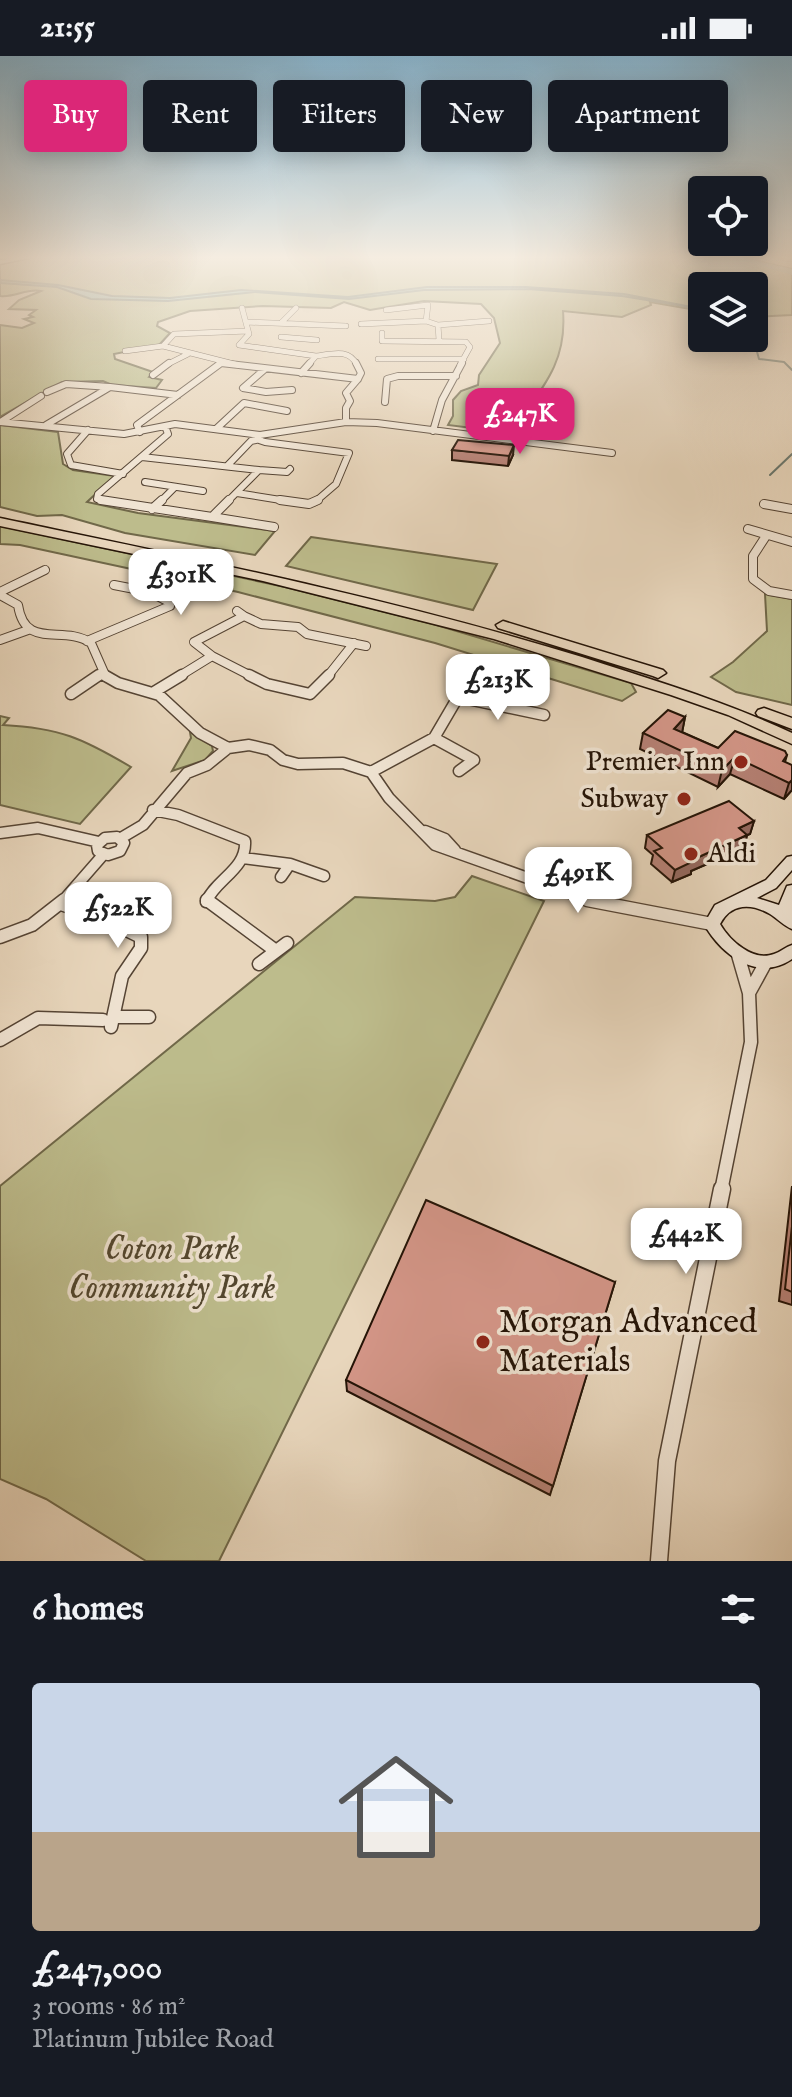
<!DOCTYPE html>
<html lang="en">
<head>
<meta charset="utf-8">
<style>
  :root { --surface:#171b24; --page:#20242c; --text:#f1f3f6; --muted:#9ea1a6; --accent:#db2777 }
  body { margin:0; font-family:"IM FELL English",serif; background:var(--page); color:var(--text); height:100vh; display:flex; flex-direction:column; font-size:30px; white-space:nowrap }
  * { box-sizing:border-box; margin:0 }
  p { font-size:26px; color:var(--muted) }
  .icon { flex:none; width:44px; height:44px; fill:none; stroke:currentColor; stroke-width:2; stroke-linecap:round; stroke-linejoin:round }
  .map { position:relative; height:1505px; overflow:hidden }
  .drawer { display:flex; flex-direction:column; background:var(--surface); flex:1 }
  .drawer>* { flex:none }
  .hud { position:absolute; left:24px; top:24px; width:744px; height:72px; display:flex; gap:16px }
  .buttons { position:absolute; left:688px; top:120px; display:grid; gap:16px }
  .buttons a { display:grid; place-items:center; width:80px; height:80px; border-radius:8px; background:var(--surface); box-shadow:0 4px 20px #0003; font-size:40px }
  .price { position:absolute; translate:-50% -68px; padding:0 18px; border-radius:16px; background:#fff; color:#222; font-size:26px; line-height:52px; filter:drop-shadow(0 2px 4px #0008) }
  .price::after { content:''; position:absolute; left:50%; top:48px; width:24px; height:18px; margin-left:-12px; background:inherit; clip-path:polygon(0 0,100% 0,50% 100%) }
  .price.current { background:var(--accent); color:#fff }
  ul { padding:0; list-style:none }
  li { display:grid; align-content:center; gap:16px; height:424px; padding:0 32px }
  li span { display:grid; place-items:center; height:248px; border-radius:8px; color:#555 }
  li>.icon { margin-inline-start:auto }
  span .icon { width:144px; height:144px; fill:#fffc; stroke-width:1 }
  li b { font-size:34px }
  h2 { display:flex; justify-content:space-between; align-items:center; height:96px; padding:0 32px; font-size:34px }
  .pill { padding:0 28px; border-radius:8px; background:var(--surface); box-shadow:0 4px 20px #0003; font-size:28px; line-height:72px }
  .pill.current { background:var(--accent); color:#fff }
  .status { display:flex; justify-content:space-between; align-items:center; height:56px; padding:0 40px; background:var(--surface); direction:ltr }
  .status svg { height:22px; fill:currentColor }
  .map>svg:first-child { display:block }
  .green { fill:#bdbc8c; stroke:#706849; stroke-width:2 }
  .water { fill:#97b9b1; stroke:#69776d; stroke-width:2 }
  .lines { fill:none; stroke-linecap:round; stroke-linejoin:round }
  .stream { stroke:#69776d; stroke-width:2 }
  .river { fill:#97b9b1; fill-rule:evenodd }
  .street-far5-casing { stroke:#554434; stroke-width:6 }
  .street-far4-casing { stroke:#554434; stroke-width:8 }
  .street-far3-casing { stroke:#554434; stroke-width:10 }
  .street-far2-casing { stroke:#554434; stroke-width:13 }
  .street-far1-casing { stroke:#554434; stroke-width:15 }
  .street-casing { stroke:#554434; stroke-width:19 }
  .secondary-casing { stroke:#241306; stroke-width:3 }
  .highway-casing { stroke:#241306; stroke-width:3 }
  .street-far5 { stroke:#f0e4d3; stroke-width:5 }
  .street-far4 { stroke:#f0e4d3; stroke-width:6 }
  .street-far3 { stroke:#f0e4d3; stroke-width:8 }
  .street-far2 { stroke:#f0e4d3; stroke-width:10 }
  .street-far1 { stroke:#f0e4d3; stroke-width:12 }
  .street { stroke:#f0e4d3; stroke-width:16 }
  .secondary { fill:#f0e4d3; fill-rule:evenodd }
  .highway { fill:#e8d6bc; fill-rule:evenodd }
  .wall { fill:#b68175; stroke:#241306; stroke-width:2 }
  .shaded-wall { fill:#94695f; stroke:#241306; stroke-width:2 }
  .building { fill:#d49688; stroke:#241306; stroke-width:2 }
  .poi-dot { fill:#8f2418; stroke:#f0e4d3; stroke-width:3 }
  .labels { text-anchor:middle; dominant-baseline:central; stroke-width:7; stroke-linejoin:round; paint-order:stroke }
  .poi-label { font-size:28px; fill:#241306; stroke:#f0e4d3; text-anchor:end }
  .near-park-label { font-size:34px; font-style:italic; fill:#52462e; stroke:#f0e4d3 }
  .near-poi-label { font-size:34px; fill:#241306; stroke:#f0e4d3; text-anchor:start }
</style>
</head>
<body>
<div class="status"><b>21:55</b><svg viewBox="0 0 49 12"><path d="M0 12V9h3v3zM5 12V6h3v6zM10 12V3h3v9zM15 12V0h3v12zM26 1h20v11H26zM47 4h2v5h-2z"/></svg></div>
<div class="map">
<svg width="792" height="1505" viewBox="0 0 792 1505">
  <rect width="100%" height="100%" fill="#e8d6bc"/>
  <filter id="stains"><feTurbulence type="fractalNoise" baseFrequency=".0025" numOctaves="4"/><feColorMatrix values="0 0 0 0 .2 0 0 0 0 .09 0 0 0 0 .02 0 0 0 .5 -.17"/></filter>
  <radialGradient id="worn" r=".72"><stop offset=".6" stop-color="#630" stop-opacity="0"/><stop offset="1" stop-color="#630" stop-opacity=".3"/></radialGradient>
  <path class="green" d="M30,202H747L792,213V259L754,261V230H702V255L650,246L651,249L622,261L563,255C567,305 544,330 516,369L520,378L448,369L453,360V344L461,335L478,329L479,319L500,287L494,262L481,248L424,245L370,254L344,246L331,252L263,250L190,255L158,266L157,270L170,277L159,289L114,298L115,303L153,316L149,321L162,324L156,332L112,329L103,325L62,326L0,361V269L22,272L34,267L24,263L33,261L29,259L36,254L9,253L19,244L41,235C26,232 15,242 0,240V227L6,226L0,225V208Z
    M0,369L58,376L63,408L73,414L115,420L87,446L138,457L275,475L255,499L125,477L62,459L37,460L0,451Z
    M0,470L285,531L433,568L631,627L636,636L622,645L435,587L238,536L20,489L0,488Z
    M311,481L497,508L473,554L286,510Z
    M765,538L792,543V649L736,636L711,621L733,606L767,575Z
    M0,660L9,662L3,669C60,672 82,682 131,711L80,768L0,749Z
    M190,676L212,690L213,695L205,704L172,715L191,682Z
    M472,820L544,845L219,1505H146L46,1443L0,1423V1130L355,841L435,845L455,841Z"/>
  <path class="water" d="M0,224L58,229L112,240L170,242L241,234L348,241L427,231H526L624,238L702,253L622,240L528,233L424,234L349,243L255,236L168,245L91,243L57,231L1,227Z"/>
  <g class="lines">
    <path class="stream" d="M748,282L756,292L759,303L784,306L792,314
      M770,419L792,398"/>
    <path class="river" d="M732,202H744L792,213V219Z"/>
    <g class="street-far5-casing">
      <path id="street-far5" d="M784,202L792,203
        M242,252L249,278L239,289L316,300
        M386,254L428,249L426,265L438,269L439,284
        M246,266L346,270
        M282,266L296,252
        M361,268L426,265
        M438,269L489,265
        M382,277V285L466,286L470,291L460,309
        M281,281L317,284
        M163,290L174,278L248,275
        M125,295L163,290L238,309
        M378,303H464
        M166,309L188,298
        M218,309L221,307
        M308,309L316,300C332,298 349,292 357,309"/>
    </g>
    <g class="street-far4-casing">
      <path id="street-far4" d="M221,307L358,323
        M356,307L361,317L358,323
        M265,313L243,332L266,336L292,334
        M301,317L310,307
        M153,319L169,307
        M47,336L66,328L110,331
        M385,346L387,323L398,320H456
        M2,365L41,340
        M0,366L124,378L175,368L260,379L346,366L377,367L612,397
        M346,366V352L350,345L346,337L358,323
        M46,369L110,331L178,339
        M216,373L244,347L287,355
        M88,374L67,398L71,409L123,418
        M433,375L442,344L462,307
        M140,376L137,369L221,307
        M260,379L259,384L265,386L349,397L336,428L315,446
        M142,401L259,414L227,446
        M228,409L251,385L260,383
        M259,414L287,416L290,413
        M145,426L203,435
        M237,437L293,446
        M114,446L97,443L98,438L168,378L165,370
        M160,446L175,431"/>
    </g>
    <g class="street-far3-casing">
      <path id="street-far3" d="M101,444L212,461L229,444
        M280,444L309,448L318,444
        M764,448L792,453
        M152,453L162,444
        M212,461L274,471
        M748,473L792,486
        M766,480L753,500V523L769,535L792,539
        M0,536L45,514
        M0,539L18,549C25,595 63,568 91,587L106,621
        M244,560L261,568L298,571L307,578L366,590
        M0,584L28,574
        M87,585L170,550L169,546L150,536L114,529
        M212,600L194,586L244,560L237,555
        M96,621L102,617
        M178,621L212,600L253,621
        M327,621L354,587"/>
    </g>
    <g class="street-far2-casing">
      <path id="street-far2" d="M104,619L118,627L159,639L200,677L228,692
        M249,619L267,628L310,638L329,619
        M154,636L182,619
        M71,638L99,619
        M434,682L474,704L459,715
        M371,716L434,682L458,641L544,659
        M153,754L178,759L245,785C247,813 216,823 206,846
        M425,775L445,783L455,794
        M0,777L38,772L99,786
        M117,781L124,787L120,795L108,799L98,795L97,789L105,782Z
        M121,782L143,769L187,717L207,709L228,692L249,689L270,694L283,704L298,708L343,707L371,716L389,742L435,789L595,846
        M243,802L290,808L324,820
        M281,821L290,808
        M62,846L103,799"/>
    </g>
    <g class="street-far1-casing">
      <path id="street-far1" d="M207,844L276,895
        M587,844L712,868
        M61,848L104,863L141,881V892L122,920L111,971
        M0,881L32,869L64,844
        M259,908L287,887
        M749,937L766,906
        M117,961H149
        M0,984L38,962L103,964
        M721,1135L751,986L749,937L738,899"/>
    </g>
    <g class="street-casing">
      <path id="street" d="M659,1505L667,1405L722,1133"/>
    </g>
    <g class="secondary-casing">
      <path id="secondary" d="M16,202H28L0,208V204Z
        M792,800V814L776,832L757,842L779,849L787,830L792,829V873C784,870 778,863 770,858C751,847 731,847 720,868C730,885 753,906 774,898C781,896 785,891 792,889V903C757,927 721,898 704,868L715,849L766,824L787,801Z"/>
    </g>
    <g class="highway-casing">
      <path id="highway" d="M0,462C195,503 391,542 582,601C653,624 724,645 792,677V688L728,659L671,639L494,583L263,525L0,470Z
        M503,565L663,614L666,617L658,622L653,620L498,572L496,569Z
        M764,652L792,662V673L758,660L756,657L758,654Z"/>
    </g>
    <use href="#street-far5" class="street-far5"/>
    <use href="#street-far4" class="street-far4"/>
    <use href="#street-far3" class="street-far3"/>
    <use href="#street-far2" class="street-far2"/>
    <use href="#street-far1" class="street-far1"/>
    <use href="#street" class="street"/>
    <use href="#secondary" class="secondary"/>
    <use href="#highway" class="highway"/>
  </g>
  <path class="wall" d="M452,394L513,399L508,410L452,404Z
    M685,661L682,676L718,692L787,699L785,706L792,734L784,743L730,718L718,731L640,693L643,677Z
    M754,765L750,778L747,779L744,792L691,815V818L672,826L651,808L653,799L645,792L647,779Z
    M792,1130V1249L779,1245Z
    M615,1226L550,1439L347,1335L346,1324Z"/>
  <path class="shaded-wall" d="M514,389L513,399L508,410L509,400Z
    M685,661L682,677L674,673Z
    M735,701L730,718L718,731L722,714Z
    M792,724V734L784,743L789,727Z
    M754,765L750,778L735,784L739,772Z
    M747,779L744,792L691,815V818L672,826L675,814L692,804Z"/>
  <path class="building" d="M458,384L514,389L509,400L452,394Z
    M668,654L685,661L674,673L718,692L735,675L785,695L787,699L783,705L792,709V724L789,727L735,701L722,714L643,677Z
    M729,745L754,765L739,772L747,779L692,804L694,805L675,814L654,795L662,792L647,779Z
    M426,1144L615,1226L553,1430L346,1324Z
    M792,1170V1236L785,1233Z"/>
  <linearGradient id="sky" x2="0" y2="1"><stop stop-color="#87b6d2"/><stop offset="0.49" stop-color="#f5ede1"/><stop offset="1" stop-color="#f5ede1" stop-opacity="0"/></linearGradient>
  <rect width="792" height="412" fill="url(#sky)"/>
  <g class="poi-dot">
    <circle cx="741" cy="706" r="8"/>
    <circle cx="684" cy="743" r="8"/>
    <circle cx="691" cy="798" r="8"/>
    <circle cx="483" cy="1286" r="8"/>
  </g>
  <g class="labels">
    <g class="poi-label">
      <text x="725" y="706">Premier Inn</text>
      <text x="668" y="743">Subway</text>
      <text x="707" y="798" text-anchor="start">Aldi</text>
    </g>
    <g class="near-park-label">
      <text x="172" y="1193">Coton Park<tspan x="172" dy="39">Community Park</tspan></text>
    </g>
    <g class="near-poi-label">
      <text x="499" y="1266">Morgan Advanced<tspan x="499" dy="39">Materials</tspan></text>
    </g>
  </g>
  <rect width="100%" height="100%" filter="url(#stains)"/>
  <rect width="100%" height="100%" fill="url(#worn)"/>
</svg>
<div class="buttons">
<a><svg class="icon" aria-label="locate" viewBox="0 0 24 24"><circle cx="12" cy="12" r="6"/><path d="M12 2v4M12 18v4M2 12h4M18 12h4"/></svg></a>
<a><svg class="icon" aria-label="layers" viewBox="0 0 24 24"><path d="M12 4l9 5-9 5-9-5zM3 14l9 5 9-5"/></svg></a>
</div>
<b class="price current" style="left:520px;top:400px">£247K</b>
<b class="price" style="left:181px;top:561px">£301K</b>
<b class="price" style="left:498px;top:666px">£213K</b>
<b class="price" style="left:578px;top:859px">£491K</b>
<b class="price" style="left:118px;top:894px">£522K</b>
<b class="price" style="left:686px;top:1220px">£442K</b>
<div class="hud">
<a class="pill current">Buy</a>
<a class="pill">Rent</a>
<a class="pill">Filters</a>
<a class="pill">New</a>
<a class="pill">Apartment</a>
</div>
</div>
<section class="drawer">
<h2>6 homes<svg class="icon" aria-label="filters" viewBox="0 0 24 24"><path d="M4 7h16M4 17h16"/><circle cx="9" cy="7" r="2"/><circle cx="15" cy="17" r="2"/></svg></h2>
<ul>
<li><span style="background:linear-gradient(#c9d6e8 60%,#b9a48a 0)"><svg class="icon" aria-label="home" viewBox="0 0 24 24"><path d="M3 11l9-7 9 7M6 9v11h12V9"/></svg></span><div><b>£247,000</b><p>3 rooms · 86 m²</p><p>Platinum Jubilee Road</p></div></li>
</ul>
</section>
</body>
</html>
